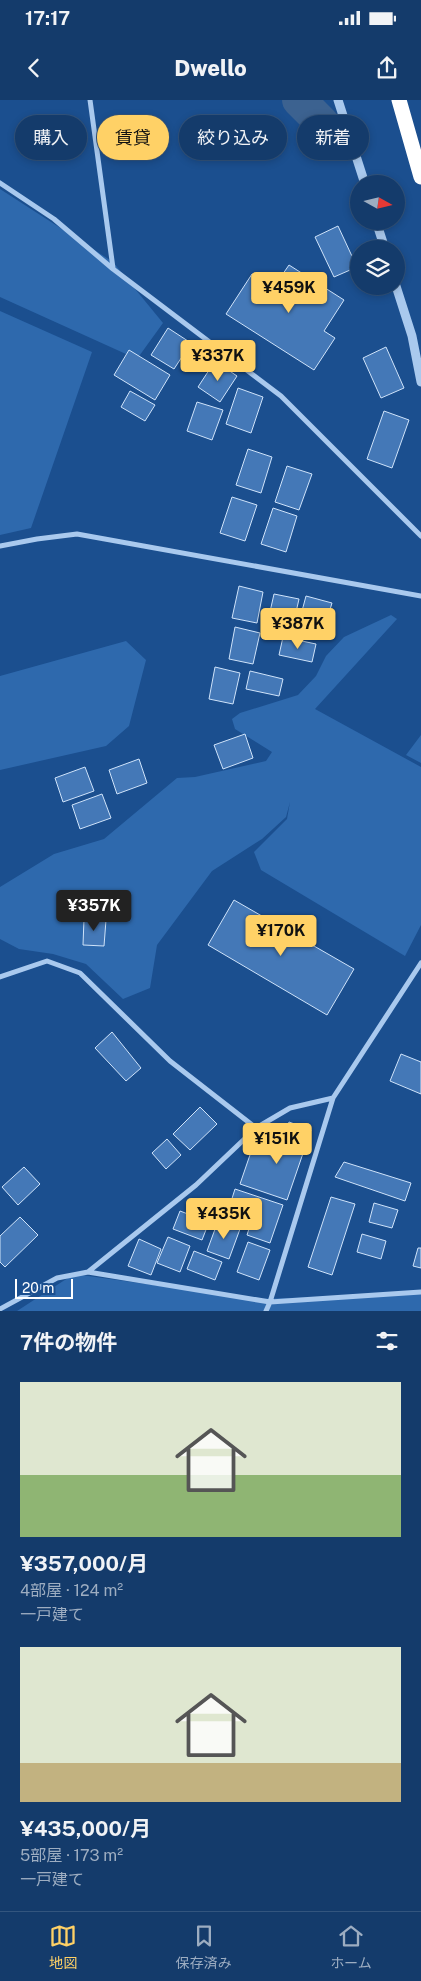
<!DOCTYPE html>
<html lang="ja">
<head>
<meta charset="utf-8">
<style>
  :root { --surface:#143b6b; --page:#214673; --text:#f1f3f6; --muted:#9dadc1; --line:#33557e; --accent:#ffd166 }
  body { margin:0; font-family:"Public Sans","Noto Sans JP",sans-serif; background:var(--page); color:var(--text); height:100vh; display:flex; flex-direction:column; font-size:19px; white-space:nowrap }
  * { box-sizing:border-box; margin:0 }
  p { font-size:16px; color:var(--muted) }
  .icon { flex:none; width:28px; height:28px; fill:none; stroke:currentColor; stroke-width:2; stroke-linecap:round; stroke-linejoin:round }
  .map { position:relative; height:1211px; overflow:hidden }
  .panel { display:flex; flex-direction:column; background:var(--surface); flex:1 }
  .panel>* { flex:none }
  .guide { position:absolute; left:15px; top:15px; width:391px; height:45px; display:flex; gap:10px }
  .needle { width:32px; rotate:98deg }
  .fabs { position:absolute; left:350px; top:75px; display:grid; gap:10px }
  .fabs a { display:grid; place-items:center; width:55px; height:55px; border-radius:50%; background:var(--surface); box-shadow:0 2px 8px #0003,0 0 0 1px var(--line); font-size:25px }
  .scale { position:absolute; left:15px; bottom:12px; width:58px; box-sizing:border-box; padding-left:5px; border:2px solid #fff; border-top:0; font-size:14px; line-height:18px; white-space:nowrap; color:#fff; -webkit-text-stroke:4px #1b4f8f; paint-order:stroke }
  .price { position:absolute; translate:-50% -42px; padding:0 11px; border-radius:5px; background:var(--accent); color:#111; font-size:16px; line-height:32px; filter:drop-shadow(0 1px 2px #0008) }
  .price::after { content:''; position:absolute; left:50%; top:30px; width:15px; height:11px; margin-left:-8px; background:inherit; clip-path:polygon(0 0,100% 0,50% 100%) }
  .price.active { background:#222; color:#fff }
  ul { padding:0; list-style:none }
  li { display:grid; align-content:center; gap:10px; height:265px; padding:0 20px }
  li span { display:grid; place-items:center; height:155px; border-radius:0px; color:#555 }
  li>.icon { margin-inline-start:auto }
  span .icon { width:90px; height:90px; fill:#fffc; stroke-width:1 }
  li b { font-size:21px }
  h2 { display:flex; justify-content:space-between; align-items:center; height:60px; padding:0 20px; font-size:21px }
  .pill { padding:0 18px; border-radius:22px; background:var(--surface); box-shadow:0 2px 8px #0003,0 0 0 1px var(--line); font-size:18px; line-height:45px }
  .pill.active { background:var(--accent); color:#111 }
  .status { display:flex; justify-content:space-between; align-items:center; height:35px; padding:0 25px; background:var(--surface); direction:ltr }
  .status svg { height:14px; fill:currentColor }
  header { display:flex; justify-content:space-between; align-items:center; height:65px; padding:0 20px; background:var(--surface); font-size:22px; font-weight:800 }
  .dock { display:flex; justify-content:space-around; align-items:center; height:70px; border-top:1px solid var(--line); background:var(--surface); font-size:14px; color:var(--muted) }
  .dock a { display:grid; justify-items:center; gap:2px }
  .dock .active { color:var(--accent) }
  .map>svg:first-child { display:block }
  .green { fill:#2e69ad }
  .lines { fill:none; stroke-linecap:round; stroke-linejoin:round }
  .river { stroke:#3c6290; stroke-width:34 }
  .building { fill:#4478b7; stroke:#cfe3fa }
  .minor { stroke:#a9c9ee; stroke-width:5 }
  .tertiary { stroke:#a9c9ee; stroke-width:9 }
  .motorway { stroke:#fff; stroke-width:15 }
</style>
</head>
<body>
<div class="status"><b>17:17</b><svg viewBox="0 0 49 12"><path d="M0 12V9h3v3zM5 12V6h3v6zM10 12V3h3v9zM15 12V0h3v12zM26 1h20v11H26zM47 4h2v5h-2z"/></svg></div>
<header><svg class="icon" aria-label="back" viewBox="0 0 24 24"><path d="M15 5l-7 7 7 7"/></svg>Dwello<svg class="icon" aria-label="share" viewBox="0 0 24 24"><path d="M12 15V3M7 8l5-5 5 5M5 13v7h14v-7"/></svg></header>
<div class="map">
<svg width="421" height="1211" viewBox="0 0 421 1211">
  <rect width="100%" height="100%" fill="#1b4f8f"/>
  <path class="green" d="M0,89L113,162L163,223L137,259L0,197Z
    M0,211L92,252L31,428L0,435Z
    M391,515L397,519L315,609L421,667V825L405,856L261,770L254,752L287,719L290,702L286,717L262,739L212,771L157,845L150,888L123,899L86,864L53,854L19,849L0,839V787L54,754L104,739L177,678L195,677L266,661L272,652L235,629L232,619L240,613L298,595L316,576L326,556L344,537Z
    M126,541L146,560L129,626L106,646L0,670V576Z
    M421,635V663L406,655Z
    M74,1174L254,1199L421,1194V1211H17Z"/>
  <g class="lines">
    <path class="river" d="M299,0L322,23"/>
  </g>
  <path class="building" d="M338,126L357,167L334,177L315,137Z
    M289,165L344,200L324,231L335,238L314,270L226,214L252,174L278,181Z
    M168,228L191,243L174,269L151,255Z
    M386,247L404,288L381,298L363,258Z
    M129,250L170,275L155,300L114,275Z
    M215,261L237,276L220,302L198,287Z
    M238,288L263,297L251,333L226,324Z
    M130,291L155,305L145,321L121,307Z
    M197,302L223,310L212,340L187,331Z
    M384,311L409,320L392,368L367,359Z
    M248,349L272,357L261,393L236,385Z
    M287,366L312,374L299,410L275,402Z
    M232,397L257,405L245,441L220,433Z
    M273,408L297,416L286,452L261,444Z
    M239,486L263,492L257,523L232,518Z
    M274,494L299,499L292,530L267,525Z
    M306,496L332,503L323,533L298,526Z
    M235,527L260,533L253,564L229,559Z
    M283,537L316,544L312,562L279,555Z
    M215,567L240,573L233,604L209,599Z
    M250,571L283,579L279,596L246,589Z
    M245,634L253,658L223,669L214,645Z
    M139,659L147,683L117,694L109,670Z
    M85,667L94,691L63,702L55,678Z
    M102,694L111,718L80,729L72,705Z
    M234,800L354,869L327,915L208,845Z
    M84,819L106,820L104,846L83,845Z
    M112,932L141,968L126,981L95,948Z
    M401,954L421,962V994L390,981Z
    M200,1007L217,1024L190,1050L173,1034Z
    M289,1022L311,1030L287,1100L240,1084L252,1049L277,1057Z
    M167,1039L181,1055L166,1069L152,1053Z
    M344,1062L411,1083L405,1101L335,1077Z
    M24,1067L40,1084L18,1105L2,1087Z
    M235,1089L283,1105L270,1143L247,1135L253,1116L229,1108Z
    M331,1097L355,1104L332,1175L308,1167Z
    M374,1103L398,1110L392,1128L369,1122Z
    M180,1111L209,1122L202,1140L173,1129Z
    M20,1117L38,1135L5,1167L0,1162V1136Z
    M218,1121L240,1129L229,1159L207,1151Z
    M362,1134L386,1141L381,1159L357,1152Z
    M168,1137L190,1146L180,1172L157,1163Z
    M139,1139L161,1149L151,1175L128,1166Z
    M248,1142L270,1150L259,1180L237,1172Z
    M418,1148H421V1168L413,1166Z
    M194,1151L222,1162L215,1180L187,1169Z"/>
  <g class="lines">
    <path class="minor" d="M90,0L113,168
      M0,83L54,119L113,169L281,296L421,436
      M0,446L37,439L77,434L421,496
      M0,877L47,861L80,873L170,961L256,1028
      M88,1172L196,1085L256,1028L290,1008L333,998
      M0,1209L57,1178L88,1172L270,1202L421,1192
      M266,1211L270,1202L333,998L421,863"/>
    <path class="tertiary" d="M338,0L365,84
      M376,121L385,149
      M396,186L412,236L421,282"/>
    <path class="motorway" d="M399,0L421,77"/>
  </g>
</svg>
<div class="fabs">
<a><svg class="needle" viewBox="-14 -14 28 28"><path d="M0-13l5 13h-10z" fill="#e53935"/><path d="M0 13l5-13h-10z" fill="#9dadc1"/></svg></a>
<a><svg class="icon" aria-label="layers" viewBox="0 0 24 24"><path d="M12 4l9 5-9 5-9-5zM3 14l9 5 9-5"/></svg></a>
</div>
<div class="scale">20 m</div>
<b class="price" style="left:289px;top:214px">¥459K</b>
<b class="price" style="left:218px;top:282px">¥337K</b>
<b class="price" style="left:298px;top:550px">¥387K</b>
<b class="price active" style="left:94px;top:832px">¥357K</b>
<b class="price" style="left:281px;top:857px">¥170K</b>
<b class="price" style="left:277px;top:1065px">¥151K</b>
<b class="price" style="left:224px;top:1140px">¥435K</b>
<div class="guide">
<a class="pill">購入</a>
<a class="pill active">賃貸</a>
<a class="pill">絞り込み</a>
<a class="pill">新着</a>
</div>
</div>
<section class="panel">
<h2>7件の物件<svg class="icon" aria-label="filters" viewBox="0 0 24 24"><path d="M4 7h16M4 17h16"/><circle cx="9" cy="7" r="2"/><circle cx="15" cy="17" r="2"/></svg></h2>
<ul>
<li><span style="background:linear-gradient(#dfe7d0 60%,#8fb573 0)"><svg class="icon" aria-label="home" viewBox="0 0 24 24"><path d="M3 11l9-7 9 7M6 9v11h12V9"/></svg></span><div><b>¥357,000/月</b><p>4部屋 · 124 m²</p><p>一戸建て</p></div></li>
<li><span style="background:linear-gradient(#dfe7d0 75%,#c2b280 0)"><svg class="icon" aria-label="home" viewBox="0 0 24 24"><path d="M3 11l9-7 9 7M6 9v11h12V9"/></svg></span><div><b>¥435,000/月</b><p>5部屋 · 173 m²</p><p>一戸建て</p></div></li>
</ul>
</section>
<nav class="dock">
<a class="active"><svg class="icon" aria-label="map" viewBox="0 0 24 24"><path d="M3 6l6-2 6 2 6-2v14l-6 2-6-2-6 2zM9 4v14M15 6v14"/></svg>地図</a>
<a><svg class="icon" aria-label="saved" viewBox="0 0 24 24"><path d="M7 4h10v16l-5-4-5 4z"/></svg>保存済み</a>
<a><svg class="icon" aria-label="home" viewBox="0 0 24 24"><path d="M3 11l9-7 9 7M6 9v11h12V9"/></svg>ホーム</a>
</nav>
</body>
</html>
